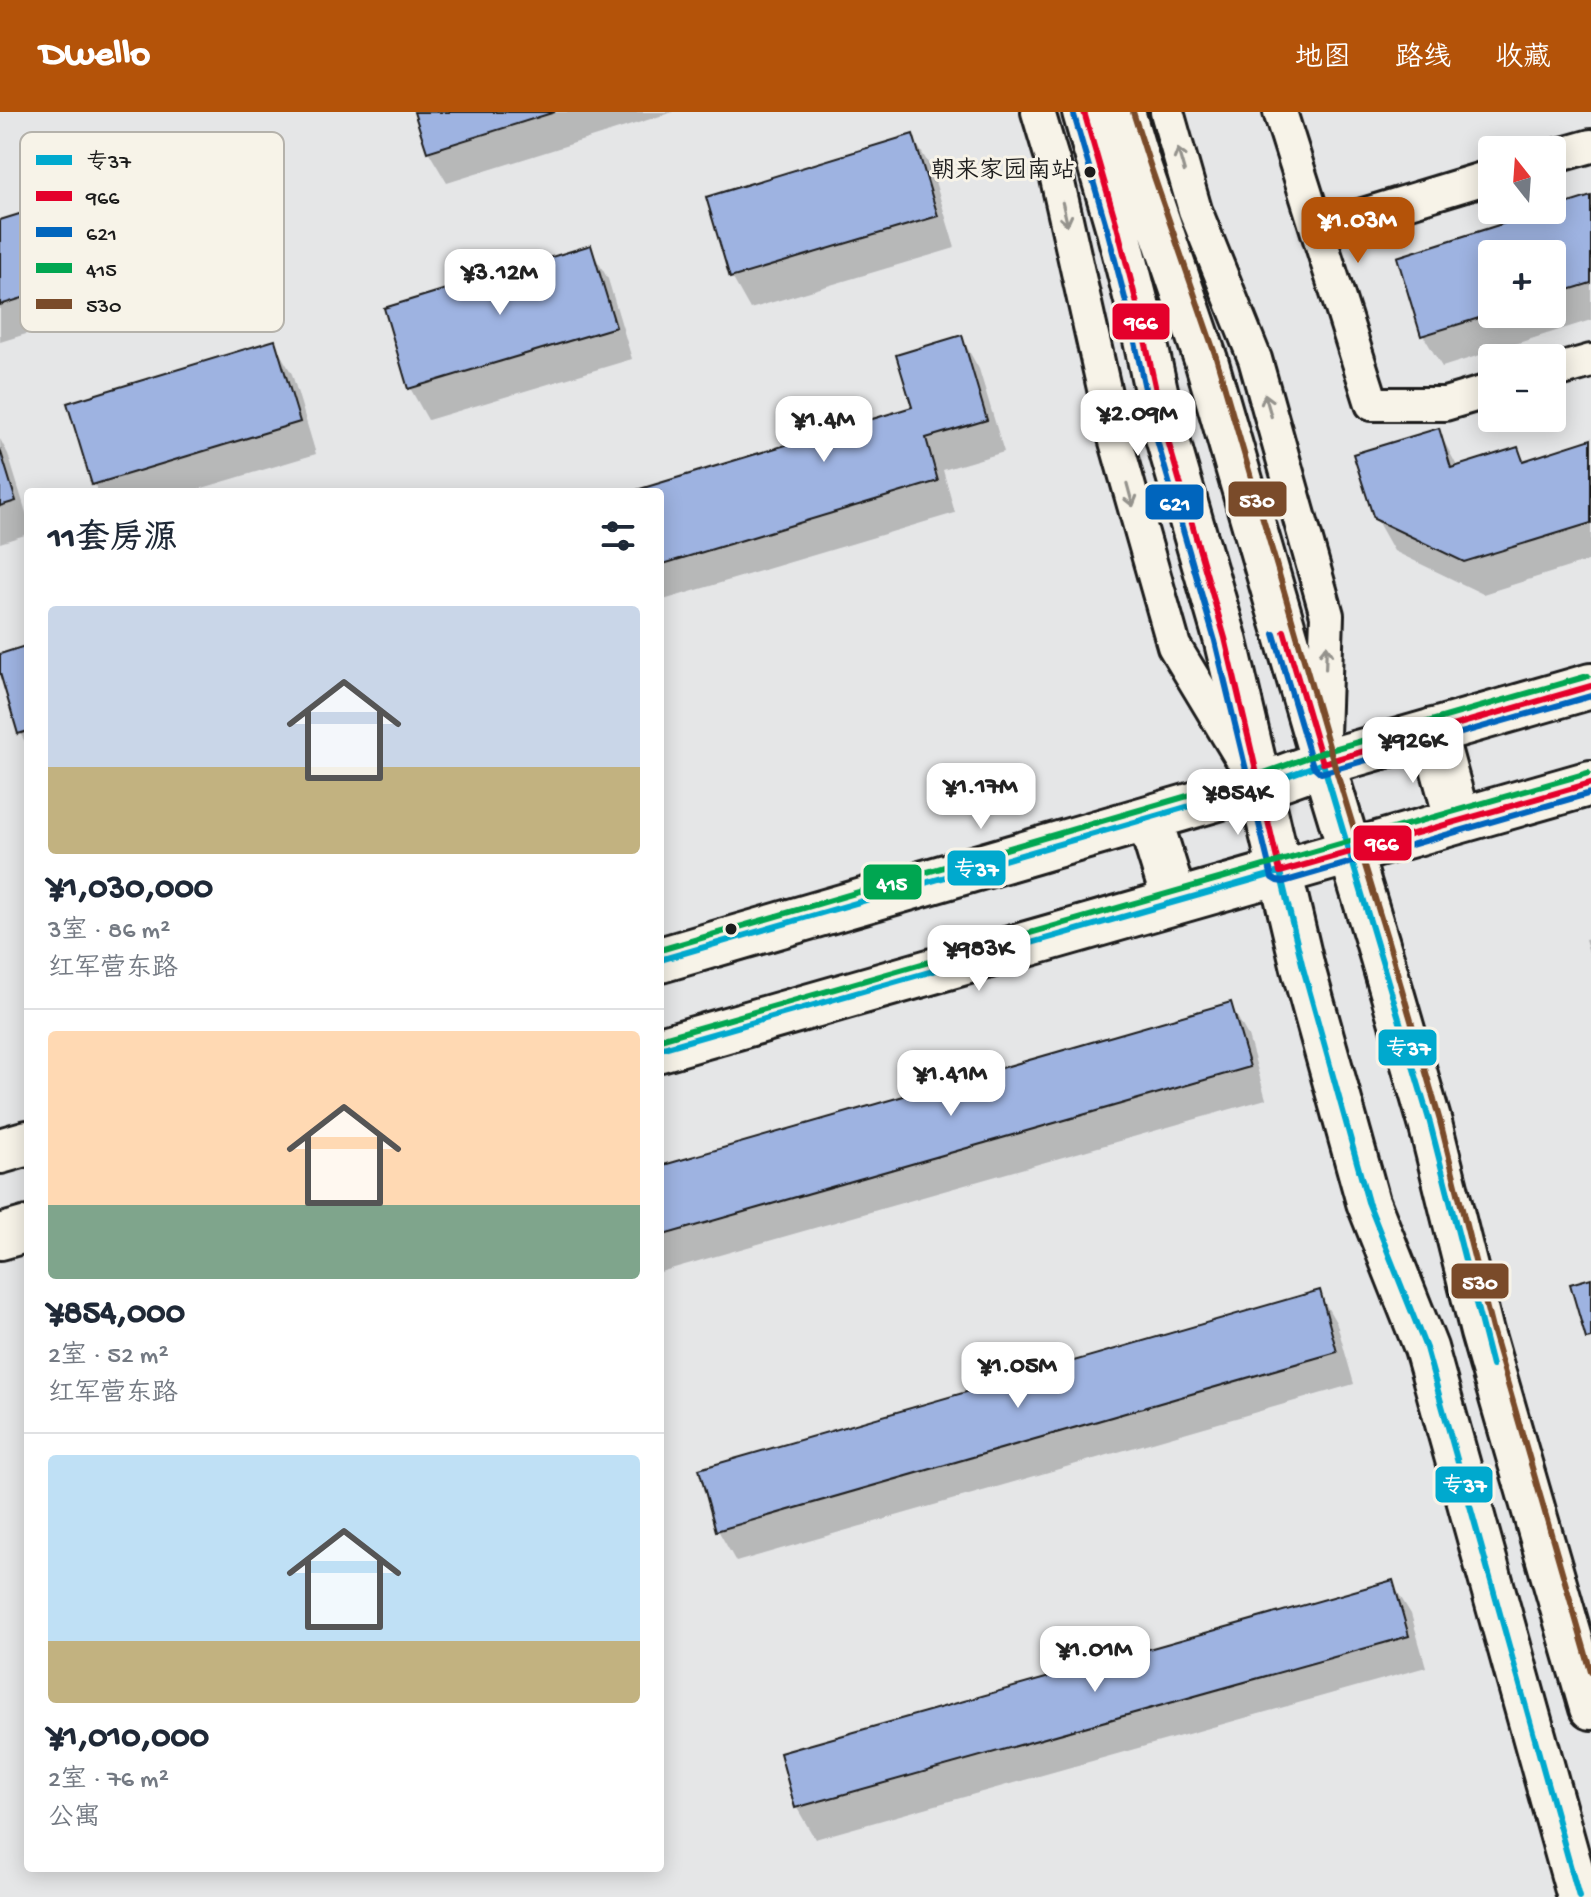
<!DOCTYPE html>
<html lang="zh">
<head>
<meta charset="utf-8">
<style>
  :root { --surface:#fff; --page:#f6f6f7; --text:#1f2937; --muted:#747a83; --line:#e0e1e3; --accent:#b45309 }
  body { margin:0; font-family:"Gochi Hand","LXGW WenKai TC",sans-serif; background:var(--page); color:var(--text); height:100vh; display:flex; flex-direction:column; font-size:30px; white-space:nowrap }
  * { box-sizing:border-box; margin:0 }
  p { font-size:26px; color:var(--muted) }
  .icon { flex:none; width:44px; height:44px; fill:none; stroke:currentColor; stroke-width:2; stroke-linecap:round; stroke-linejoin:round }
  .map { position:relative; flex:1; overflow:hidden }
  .sheet { position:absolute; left:24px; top:376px; width:640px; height:1384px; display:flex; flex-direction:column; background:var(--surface); border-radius:8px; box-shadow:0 4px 20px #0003 }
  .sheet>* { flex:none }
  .needle { width:52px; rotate:343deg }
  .fabs { position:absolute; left:1478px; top:24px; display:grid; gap:16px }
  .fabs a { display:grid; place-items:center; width:88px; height:88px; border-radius:8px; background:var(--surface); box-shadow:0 4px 20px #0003; font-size:40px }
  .price { position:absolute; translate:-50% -68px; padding:0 18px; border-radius:16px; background:#fff; color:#222; font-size:26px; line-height:52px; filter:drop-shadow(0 2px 4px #0008) }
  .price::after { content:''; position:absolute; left:50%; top:48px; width:24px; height:18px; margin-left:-12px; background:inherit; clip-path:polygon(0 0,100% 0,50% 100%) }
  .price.on { background:var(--accent); color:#fff }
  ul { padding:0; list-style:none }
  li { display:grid; align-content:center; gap:16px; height:424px; padding:0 24px }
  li+li { border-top:2px solid var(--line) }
  li span { display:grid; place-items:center; height:248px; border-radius:8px; color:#555 }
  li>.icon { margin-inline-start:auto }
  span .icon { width:144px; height:144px; fill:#fffc; stroke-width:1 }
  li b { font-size:34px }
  h2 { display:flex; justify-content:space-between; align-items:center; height:96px; padding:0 24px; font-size:34px }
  header { display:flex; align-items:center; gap:48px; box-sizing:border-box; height:112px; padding:0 40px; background:var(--accent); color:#fff }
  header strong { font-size:38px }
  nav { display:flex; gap:44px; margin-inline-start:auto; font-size:28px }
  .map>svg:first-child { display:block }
  .shadow { fill:#0003; fill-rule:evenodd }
  .building { fill:#9eb3e1; stroke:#1c1c1c; stroke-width:2 }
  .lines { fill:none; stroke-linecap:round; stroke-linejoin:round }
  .minor-casing { stroke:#1c1c1c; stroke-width:38 }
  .tertiary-casing { stroke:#1c1c1c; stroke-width:48 }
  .secondary-casing { stroke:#1c1c1c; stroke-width:50 }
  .minor { stroke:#f7f3e8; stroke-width:32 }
  .tertiary { stroke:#f7f3e8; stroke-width:42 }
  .secondary { stroke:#f7f3e8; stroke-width:44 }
  .bus-1-casing { stroke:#f7f3e8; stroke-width:12 }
  .bus-2-casing { stroke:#f7f3e8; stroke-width:12 }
  .bus-3-casing { stroke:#f7f3e8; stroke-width:12 }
  .bus-4-casing { stroke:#f7f3e8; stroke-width:12 }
  .bus-5-casing { stroke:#f7f3e8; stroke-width:12 }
  .bus-1 { stroke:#00a9ce; stroke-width:6 }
  .bus-2 { stroke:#e4002b; stroke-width:6 }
  .bus-3 { stroke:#0065bd; stroke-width:6 }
  .bus-4 { stroke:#00a651; stroke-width:6 }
  .bus-5 { stroke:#7a4b2a; stroke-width:6 }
  .oneway { stroke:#94928c }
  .bus-dot { fill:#1c1c1c; stroke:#f7f3e8; stroke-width:3 }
  .labels { text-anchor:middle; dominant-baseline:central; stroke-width:6; stroke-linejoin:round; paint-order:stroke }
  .bus-label { font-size:24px; fill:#1c1c1c; stroke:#f7f3e8; text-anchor:end }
  .key { fill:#f7f3e8; stroke:#b5b2ab; stroke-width:2 }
  .key-label { font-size:22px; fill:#1c1c1c }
  .line-badge { stroke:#f7f3e8; stroke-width:3 }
  .badge-label { font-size:22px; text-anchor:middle; font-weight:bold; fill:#fff }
</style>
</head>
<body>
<header>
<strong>Dwello</strong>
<nav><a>地图</a><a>路线</a><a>收藏</a></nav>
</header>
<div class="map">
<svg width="1591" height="1785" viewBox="0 0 1591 1785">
  <rect width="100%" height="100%" fill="#e5e6e7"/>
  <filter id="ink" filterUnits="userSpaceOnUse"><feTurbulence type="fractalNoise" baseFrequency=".0125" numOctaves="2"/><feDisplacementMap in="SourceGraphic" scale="16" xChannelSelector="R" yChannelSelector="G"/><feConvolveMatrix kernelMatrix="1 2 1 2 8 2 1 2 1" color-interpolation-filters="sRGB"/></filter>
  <g filter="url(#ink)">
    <path class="shadow" d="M416,0H673L447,71L428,39Z
      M912,24L931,56L955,136L750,197L732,165Z
      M102,78L120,110L144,186L0,230V110Z
      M1591,87V208L1442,255L1423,223L1399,146ZM1492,142H1552V202H1492Z
      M590,136L608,167L632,247L428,308L410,276Z
      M961,225L979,257L1004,340L943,358L955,401L660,489V380H637L914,297Z
      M274,231L292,262L316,342L189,380H99L94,372Z
      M1438,318L1458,356L1518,337L1525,350L1591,329V448L1483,482L1394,439L1376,407Z
      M0,327L8,342L28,407V422L0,431Z
      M28,535V635L20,621L0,554V544Z
      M1591,826V848L1585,827Z
      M1230,892L1248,924L1266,987L660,1160V1056Z
      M1319,1181L1337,1212L1354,1272L736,1450L718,1418Z
      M1392,1471L1411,1502L1426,1555L815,1727L797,1696L782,1643Z"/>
    <path class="building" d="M414,0H555L427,40Z
      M913,22L938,104L730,166L706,85Z
      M103,76L127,154L0,193V108Z
      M1591,84V171L1552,183V142H1492V202L1421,224L1397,145Z
      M591,133L616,215L408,277L384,196Z
      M962,223L987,308L926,326L938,369L660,453V380H630L912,295L896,243Z
      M275,228L300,310L92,373L67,291Z
      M1439,316L1451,356L1518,335L1523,349L1591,327V411L1464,450L1374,407L1353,342Z
      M0,337L16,389L0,394Z
      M28,533V619L18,622L0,561V542Z
      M1231,890L1250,955L660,1124V1054Z
      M1591,1166V1226L1586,1227L1570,1172Z
      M1320,1178L1337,1240L716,1419L699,1357Z
      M1393,1468L1409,1524L795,1696L780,1641Z"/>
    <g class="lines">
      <g class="minor-casing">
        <path id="minor" d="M1038,0L1054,53L1115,326L1174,534L1247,655
          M1167,0L1195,98L1255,247L1327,503L1323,623
          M1280,0L1372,292H1445L1492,278
          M1552,45L1591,34
          M1317,117L1492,64
          M1552,260L1591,249"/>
      </g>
      <g class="tertiary-casing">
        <path id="tertiary" d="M1084,0L1117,114L1138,196L1164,315L1225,526L1303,856L1368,1090L1426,1236L1579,1785
          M1123,0L1139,53L1206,248L1323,651L1378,832L1430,1011L1482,1220L1591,1596"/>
      </g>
      <g class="secondary-casing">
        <path id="secondary" d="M1433,619L1458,709
          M1149,706L1175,790
          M660,848L1259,674L1323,651L1591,574
          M660,937L1591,671
          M0,1039L28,1031
          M0,1125L28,1117"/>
      </g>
      <use href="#minor" class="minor"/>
      <use href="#tertiary" class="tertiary"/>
      <use href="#secondary" class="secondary"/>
      <g class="bus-1-casing">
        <path id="bus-1" d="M660,848L1259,674L1323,651L1430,1011L1492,1254
          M660,937L1280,760L1303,856L1368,1090L1426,1236L1579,1785"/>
      </g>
      <g class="bus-2-casing">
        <path id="bus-2" d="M1084,0L1117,114L1138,196L1164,315L1225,526L1280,760L1591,671
          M1284,519L1323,651L1591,574"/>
      </g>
      <g class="bus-3-casing">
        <path id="bus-3" d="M1074,3L1107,117L1128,198L1154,318L1215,529L1272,766L1277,769L1283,770L1591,681
          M1274,522L1313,654L1321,661L1591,584"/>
      </g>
      <g class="bus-4-casing">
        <path id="bus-4" d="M660,838L1256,664L1320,641L1588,564
          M660,927L1588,661"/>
      </g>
      <g class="bus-5-casing">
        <path id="bus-5" d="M1133,0L1149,50L1216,245L1333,648L1388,829L1440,1009L1492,1217L1591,1560"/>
      </g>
      <use href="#bus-1" class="bus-1"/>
      <use href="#bus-2" class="bus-2"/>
      <use href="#bus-3" class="bus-3"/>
      <use href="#bus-4" class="bus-4"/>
      <use href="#bus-5" class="bus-5"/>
    </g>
    <defs><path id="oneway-shaft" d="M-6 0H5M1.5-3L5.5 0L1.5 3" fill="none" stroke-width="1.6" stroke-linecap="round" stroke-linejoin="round" transform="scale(2)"/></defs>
    <g class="oneway">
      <use href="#oneway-shaft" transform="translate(1181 48) rotate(-106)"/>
      <use href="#oneway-shaft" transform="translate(1065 102) rotate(77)"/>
      <use href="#oneway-shaft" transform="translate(1268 293) rotate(-106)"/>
      <use href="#oneway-shaft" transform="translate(1130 383) rotate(75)"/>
      <use href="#oneway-shaft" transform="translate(1326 545) rotate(-88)"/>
    </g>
  </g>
  <g class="bus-dot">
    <circle cx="1090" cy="60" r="7"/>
    <circle cx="731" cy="817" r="7"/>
  </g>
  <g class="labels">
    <g class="bus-label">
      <text x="1075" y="60">朝来家园南站</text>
    </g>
  </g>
  <rect x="20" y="20" width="264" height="200" rx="12" class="key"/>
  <rect x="36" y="43" width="36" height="10" fill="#00a9ce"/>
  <rect x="36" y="79" width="36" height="10" fill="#e4002b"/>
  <rect x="36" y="115" width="36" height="10" fill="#0065bd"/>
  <rect x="36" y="151" width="36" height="10" fill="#00a651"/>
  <rect x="36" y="187" width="36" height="10" fill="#7a4b2a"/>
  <g class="key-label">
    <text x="86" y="56">专37</text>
    <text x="86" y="92">966</text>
    <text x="86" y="128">621</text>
    <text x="86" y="164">415</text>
    <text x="86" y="200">530</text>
  </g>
  <g class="line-badge">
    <rect x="1111" y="190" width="60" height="39" rx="8" fill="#e4002b"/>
    <rect x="1227" y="368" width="61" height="38" rx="8" fill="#7a4b2a"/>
    <rect x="1144" y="371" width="61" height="38" rx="8" fill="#0065bd"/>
    <rect x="1352" y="712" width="61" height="38" rx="8" fill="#e4002b"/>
    <rect x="946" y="737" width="61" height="38" rx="8" fill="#00a9ce"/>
    <rect x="862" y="751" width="61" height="38" rx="8" fill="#00a651"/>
    <rect x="1377" y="916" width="61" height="39" rx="8" fill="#00a9ce"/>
    <rect x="1450" y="1150" width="60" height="38" rx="8" fill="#7a4b2a"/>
    <rect x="1434" y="1353" width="60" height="39" rx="8" fill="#00a9ce"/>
  </g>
  <g class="badge-label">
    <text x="1141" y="217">966</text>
    <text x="1257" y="395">530</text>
    <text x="1175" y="398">621</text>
    <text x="1382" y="738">966</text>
    <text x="976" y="764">专37</text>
    <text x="892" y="778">415</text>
    <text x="1408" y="943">专37</text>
    <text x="1480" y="1177">530</text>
    <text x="1464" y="1380">专37</text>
  </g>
</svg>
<div class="fabs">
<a><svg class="needle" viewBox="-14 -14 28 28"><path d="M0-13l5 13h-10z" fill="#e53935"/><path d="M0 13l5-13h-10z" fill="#747a83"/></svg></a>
<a>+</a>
<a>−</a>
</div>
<b class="price on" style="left:1358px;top:153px">¥1.03M</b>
<b class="price" style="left:500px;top:205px">¥3.12M</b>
<b class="price" style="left:1138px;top:346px">¥2.09M</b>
<b class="price" style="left:824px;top:352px">¥1.4M</b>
<b class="price" style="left:1413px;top:673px">¥926K</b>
<b class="price" style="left:981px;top:719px">¥1.17M</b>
<b class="price" style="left:1238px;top:725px">¥854K</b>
<b class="price" style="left:979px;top:881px">¥983K</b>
<b class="price" style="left:951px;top:1006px">¥1.41M</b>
<b class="price" style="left:1018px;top:1298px">¥1.05M</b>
<b class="price" style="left:1095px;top:1582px">¥1.01M</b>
<section class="sheet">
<h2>11套房源<svg class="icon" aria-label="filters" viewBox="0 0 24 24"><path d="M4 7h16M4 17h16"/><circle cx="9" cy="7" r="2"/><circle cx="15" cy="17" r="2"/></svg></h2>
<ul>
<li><span style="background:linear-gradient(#c9d6e8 65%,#c2b280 0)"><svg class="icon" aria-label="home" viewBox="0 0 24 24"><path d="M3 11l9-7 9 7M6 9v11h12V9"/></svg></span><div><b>¥1,030,000</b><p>3室 · 86 m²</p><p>红军营东路</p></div></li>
<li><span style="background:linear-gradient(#ffd9b3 70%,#7fa58c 0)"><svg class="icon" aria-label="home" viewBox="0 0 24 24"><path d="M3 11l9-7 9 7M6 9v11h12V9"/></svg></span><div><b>¥854,000</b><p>2室 · 52 m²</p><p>红军营东路</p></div></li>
<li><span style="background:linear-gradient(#bfe0f5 75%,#c2b280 0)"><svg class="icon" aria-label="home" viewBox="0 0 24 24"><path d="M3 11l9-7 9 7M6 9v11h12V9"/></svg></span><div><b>¥1,010,000</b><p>2室 · 76 m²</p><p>公寓</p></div></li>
</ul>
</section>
</div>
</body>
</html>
